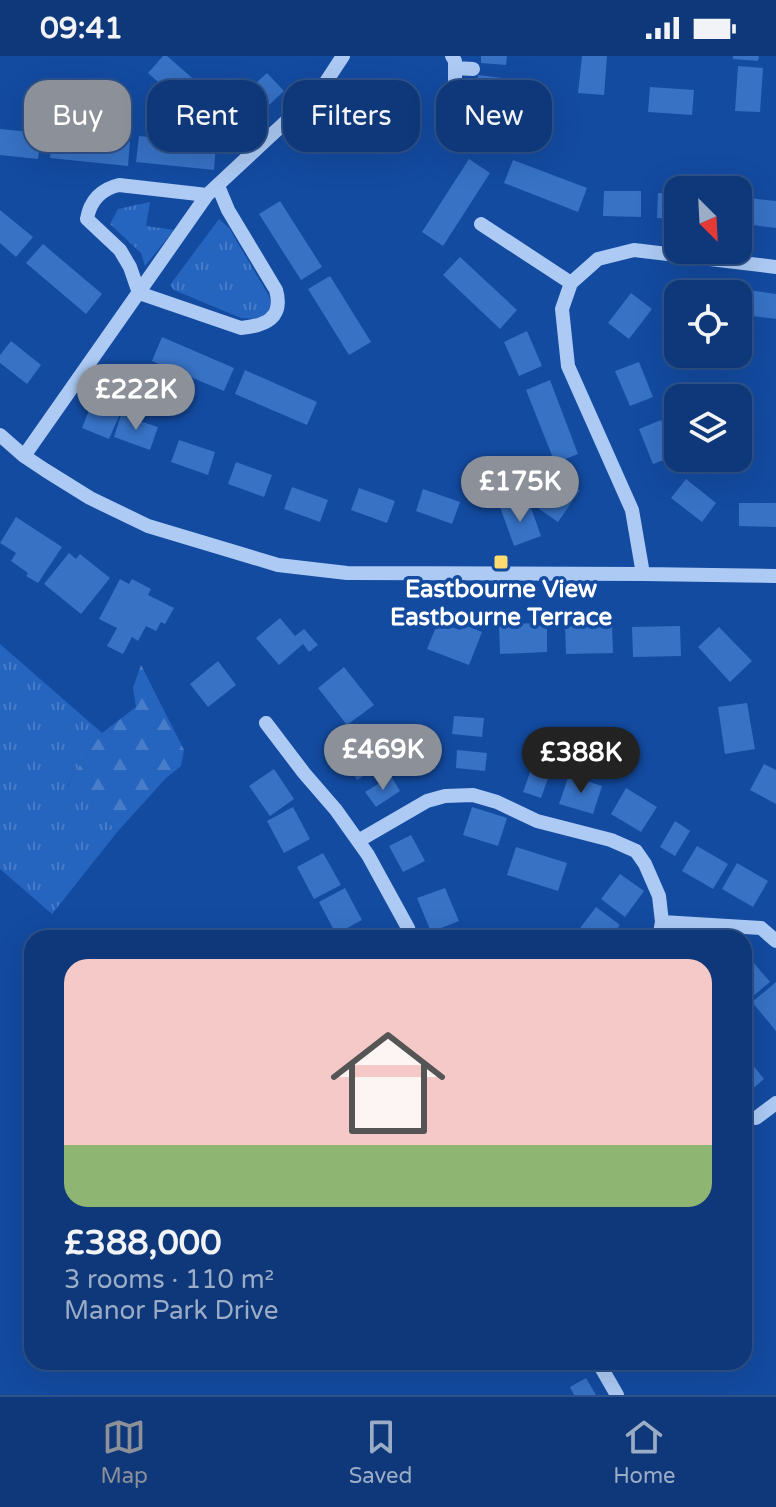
<!DOCTYPE html>
<html lang="en">
<head>
<meta charset="utf-8">
<style>
  :root { --surface:#0e3879; --page:#173f7e; --text:#f1f3f6; --muted:#9bacc6; --line:#2e528a; --accent:#8c9099 }
  body { margin:0; font-family:"Varela Round",sans-serif; background:var(--page); color:var(--text); height:100vh; display:flex; flex-direction:column; font-size:30px; white-space:nowrap }
  * { box-sizing:border-box; margin:0 }
  p { font-size:26px; color:var(--muted) }
  .icon { flex:none; width:44px; height:44px; fill:none; stroke:currentColor; stroke-width:2; stroke-linecap:round; stroke-linejoin:round }
  .map { position:relative; flex:1; overflow:hidden }
  .sheet { position:absolute; left:24px; top:874px; width:728px; height:440px; display:flex; flex-direction:column; background:var(--surface); border-radius:24px; box-shadow:0 8px 32px #0002,0 0 0 2px var(--line) }
  .sheet>* { flex:none }
  .guide { position:absolute; left:24px; top:24px; width:728px; height:72px; display:flex; gap:16px }
  .needle { width:52px; rotate:156deg }
  .buttons { position:absolute; left:664px; top:120px; display:grid; gap:16px }
  .buttons a { display:grid; place-items:center; width:88px; height:88px; border-radius:16px; background:var(--surface); box-shadow:0 8px 32px #0002,0 0 0 2px var(--line); font-size:40px }
  .price { position:absolute; translate:-50% -68px; padding:0 18px; border-radius:28px; background:var(--accent); color:#fff; font-size:26px; line-height:52px; filter:drop-shadow(0 2px 4px #0008) }
  .price::after { content:''; position:absolute; left:50%; top:48px; width:24px; height:18px; margin-left:-12px; background:inherit; clip-path:polygon(0 0,100% 0,50% 100%) }
  .price.on { background:#222; color:#fff }
  ul { padding:0; list-style:none }
  li { display:grid; align-content:center; gap:16px; height:424px; padding:0 40px }
  li span { display:grid; place-items:center; height:248px; border-radius:24px; color:#555 }
  li>.icon { margin-inline-start:auto }
  span .icon { width:144px; height:144px; fill:#fffc; stroke-width:1 }
  li b { font-size:34px }
  .tag { padding:0 28px; border-radius:24px; background:var(--surface); box-shadow:0 8px 32px #0002,0 0 0 2px var(--line); font-size:28px; line-height:72px }
  .tag.on { background:var(--accent); color:#fff }
  .status { display:flex; justify-content:space-between; align-items:center; height:56px; padding:0 40px; background:var(--surface); direction:ltr }
  .status svg { height:22px; fill:currentColor }
  .dock { display:flex; justify-content:space-around; align-items:center; height:112px; border-top:2px solid var(--line); background:var(--surface); font-size:22px; color:var(--muted) }
  .dock a { display:grid; justify-items:center; gap:4px }
  .dock .on { color:var(--accent) }
  .map>svg:first-child { display:block }
  .grass { fill:url(#grass-tufts) }
  .forest { fill:url(#forest-firs) }
  .building { fill:#3772c5 }
  .lines { fill:none; stroke-linecap:round; stroke-linejoin:round }
  .minor { stroke:#accaf4; stroke-width:14 }
  .poi-dot { fill:#ffdb70; stroke:#134ba1; stroke-width:3 }
  .labels { text-anchor:middle; dominant-baseline:central; stroke-width:7; stroke-linejoin:round; paint-order:stroke }
  .poi-label { font-size:24px; font-weight:bold; fill:#fff; stroke:#134ba1 }
</style>
</head>
<body>
<div class="status"><b>09:41</b><svg viewBox="0 0 49 12"><path d="M0 12V9h3v3zM5 12V6h3v6zM10 12V3h3v9zM15 12V0h3v12zM26 1h20v11H26zM47 4h2v5h-2z"/></svg></div>
<div class="map">
<svg width="776" height="1339" viewBox="0 0 776 1339">
  <defs>
    <pattern id="grass-tufts" width="24" height="20" patternUnits="userSpaceOnUse" patternTransform="scale(2)"><rect width="24" height="20" fill="#2665bf"/><path d="M3 7l-1-3M5 7V3M7 7l1-3M15 17l-1-3M17 17v-4M19 17l1-3" fill="none" stroke="#477cc9"/></pattern>
    <pattern id="forest-firs" width="22" height="20" patternUnits="userSpaceOnUse" patternTransform="scale(2)"><rect width="22" height="20" fill="#2665bf"/><path d="M5 1l3.5 6h-7zM16 11l3.5 6h-7z" fill="#477cc9"/></pattern>
  </defs>
  <rect width="100%" height="100%" fill="#134ba1"/>
  <path class="grass" d="M150,146L146,170L174,174L145,210L141,197L110,168L118,153Z
    M219,163L229,172L269,240L271,248L268,256L257,263L241,262L174,234L170,229Z
    M0,588L102,677L73,719L68,730L118,775L52,858L0,813Z"/>
  <path class="forest" d="M141,609L184,694L181,710L166,722L118,775L68,731L73,719L102,677L136,651L133,632Z"/>
  <path class="building" d="M163,0H167L198,27L181,46L148,17Z
    M481,0H507L506,9L481,7Z
    M582,0H607L604,39L578,37Z
    M733,0H759L758,5L733,3Z
    M738,10L763,12L760,56L735,55Z
    M267,17L284,35L227,88L210,69Z
    M478,19L503,22L499,66L474,63Z
    M650,31L694,34L692,59L648,56Z
    M0,73L41,77L38,103L0,99Z
    M53,77L130,85L128,110L50,102Z
    M139,80L216,88L214,114L136,106Z
    M469,103L490,117L443,190L422,176Z
    M513,104L587,132L578,156L504,127Z
    M604,135H641V161L603,160Z
    M658,137L678,138V163L657,162Z
    M749,142L776,145V172L746,168Z
    M280,145L322,211L301,224L259,158Z
    M0,154L33,181L16,201L0,187Z
    M43,188L102,238L86,258L26,207Z
    M460,201L517,254L500,273L443,219Z
    M330,220L371,286L349,299L308,233Z
    M685,230L723,232L722,238H684Z
    M748,234L776,238V263L744,259Z
    M631,237L652,253L629,283L608,267Z
    M527,275L542,310L519,320L504,286Z
    M162,281L234,312L224,335L152,305Z
    M11,285L41,309L27,328L0,307V299Z
    M639,306L653,341L630,350L615,315Z
    M245,314L317,346L307,369L235,338Z
    M550,324L578,398L555,407L526,334Z
    M92,347L120,358L109,383L82,372Z
    M121,359L158,371L150,394L114,381Z
    M661,364L675,400L653,408L639,373Z
    M179,384L215,396L208,419L171,406Z
    M236,406L272,419L264,441L228,428Z
    M560,421L580,434L558,466L539,453Z
    M686,423L716,447L702,466L671,442Z
    M292,431L328,444L320,466L284,453Z
    M359,432L395,445L387,467L351,454Z
    M423,433L460,446L452,468L416,455Z
    M513,446L516,454L530,449L541,480L514,490L500,451Z
    M739,447H776V471L739,470Z
    M16,461L62,491L38,527L26,520L28,517L11,505L16,497L0,487Z
    M69,497L76,503L80,498L110,522L81,558L44,528Z
    M120,523L129,528L132,523L151,533L148,539L174,552L165,568L161,566L156,575L146,570L138,585L132,581L123,598L107,590L117,572L99,563Z
    M280,562L295,580L304,573L318,589L309,596L303,588L279,609L256,582Z
    M438,566L460,574L462,568L482,576L469,609L427,593Z
    M547,567V596L500,598L499,568Z
    M612,567L613,597L566,598L565,569Z
    M680,570L681,600L633,601L632,571Z
    M719,571L752,605L730,626L698,591Z
    M218,605L236,629L208,651L190,628Z
    M344,611L374,649L347,669L318,632Z
    M747,647L755,693L725,698L718,651Z
    M454,660L484,662L482,681L452,678Z
    M372,692L382,708L357,724L347,708Z
    M457,694L487,697L485,715L456,712Z
    M533,708L551,714L541,742L523,736Z
    M764,708L776,714V748L750,734Z
    M274,713L294,743L270,760L249,730Z
    M569,719L602,730L593,758L559,748Z
    M391,720L400,735L376,751L365,736Z
    M626,732L657,751L641,776L611,758Z
    M293,751L310,783L284,797L267,765Z
    M472,751L507,762L498,790L463,779Z
    M675,765L690,775L675,800L660,791Z
    M411,779L425,805L403,816L389,790Z
    M697,790L728,808L713,833L682,815Z
    M516,791L567,807L558,835L507,819Z
    M323,797L341,829L314,843L297,811Z
    M737,807L768,825L753,851L722,833Z
    M620,818L644,835L625,861L601,843Z
    M345,832L362,864L336,878L319,846Z
    M445,832L459,865L431,876L417,842Z
    M596,851L620,869L610,882H576L574,880Z
    M462,872L466,882H439Z
    M747,899L770,926L747,945L744,942V901Z
    M776,926V975L752,946Z
    M744,998L764,1023L744,1040Z
    M586,1322L596,1339H574L570,1331Z"/>
  <g class="lines">
    <path class="minor" d="M452,0L455,5V33
      M455,12L473,13
      M207,139L119,129C101,133 90,145 87,163L120,194L130,211L139,237L241,272C265,270 284,262 276,234L228,154L218,130
      M481,168L571,227
      M0,379L24,400L45,414L90,442L148,470L278,509L347,517L643,518L776,520
      M24,400L207,139L322,32L343,0
      M643,518L632,454L568,310L562,253L571,227L598,203L634,194L776,211
      M266,667L304,717L336,754L368,799L408,872L411,882
      M358,785L427,745L445,740L473,739L497,746L537,765L611,784L636,795L645,808L659,840L662,866L659,882
      M662,866L761,872L776,885
      M756,1062L776,1047
      M598,1306L617,1339"/>
  </g>
  <rect class="poi-dot" x="493" y="498" width="16" height="16" rx="4"/>
  <g class="labels">
    <g class="poi-label">
      <text x="501" y="533">Eastbourne View<tspan x="501" dy="28">Eastbourne Terrace</tspan></text>
    </g>
  </g>
</svg>
<div class="buttons">
<a><svg class="needle" viewBox="-14 -14 28 28"><path d="M0-13l5 13h-10z" fill="#e53935"/><path d="M0 13l5-13h-10z" fill="#9bacc6"/></svg></a>
<a><svg class="icon" aria-label="locate" viewBox="0 0 24 24"><circle cx="12" cy="12" r="6"/><path d="M12 2v4M12 18v4M2 12h4M18 12h4"/></svg></a>
<a><svg class="icon" aria-label="layers" viewBox="0 0 24 24"><path d="M12 4l9 5-9 5-9-5zM3 14l9 5 9-5"/></svg></a>
</div>
<b class="price" style="left:136px;top:376px">£222K</b>
<b class="price" style="left:520px;top:468px">£175K</b>
<b class="price" style="left:383px;top:736px">£469K</b>
<b class="price on" style="left:581px;top:739px">£388K</b>
<div class="guide">
<a class="tag on">Buy</a>
<a class="tag">Rent</a>
<a class="tag">Filters</a>
<a class="tag">New</a>
</div>
<section class="sheet">
<ul>
<li><span style="background:linear-gradient(#f6c9c9 75%,#8fb573 0)"><svg class="icon" aria-label="home" viewBox="0 0 24 24"><path d="M3 11l9-7 9 7M6 9v11h12V9"/></svg></span><div><b>£388,000</b><p>3 rooms · 110 m²</p><p>Manor Park Drive</p></div></li>
</ul>
</section>
</div>
<nav class="dock">
<a class="on"><svg class="icon" aria-label="map" viewBox="0 0 24 24"><path d="M3 6l6-2 6 2 6-2v14l-6 2-6-2-6 2zM9 4v14M15 6v14"/></svg>Map</a>
<a><svg class="icon" aria-label="saved" viewBox="0 0 24 24"><path d="M7 4h10v16l-5-4-5 4z"/></svg>Saved</a>
<a><svg class="icon" aria-label="home" viewBox="0 0 24 24"><path d="M3 11l9-7 9 7M6 9v11h12V9"/></svg>Home</a>
</nav>
</body>
</html>
